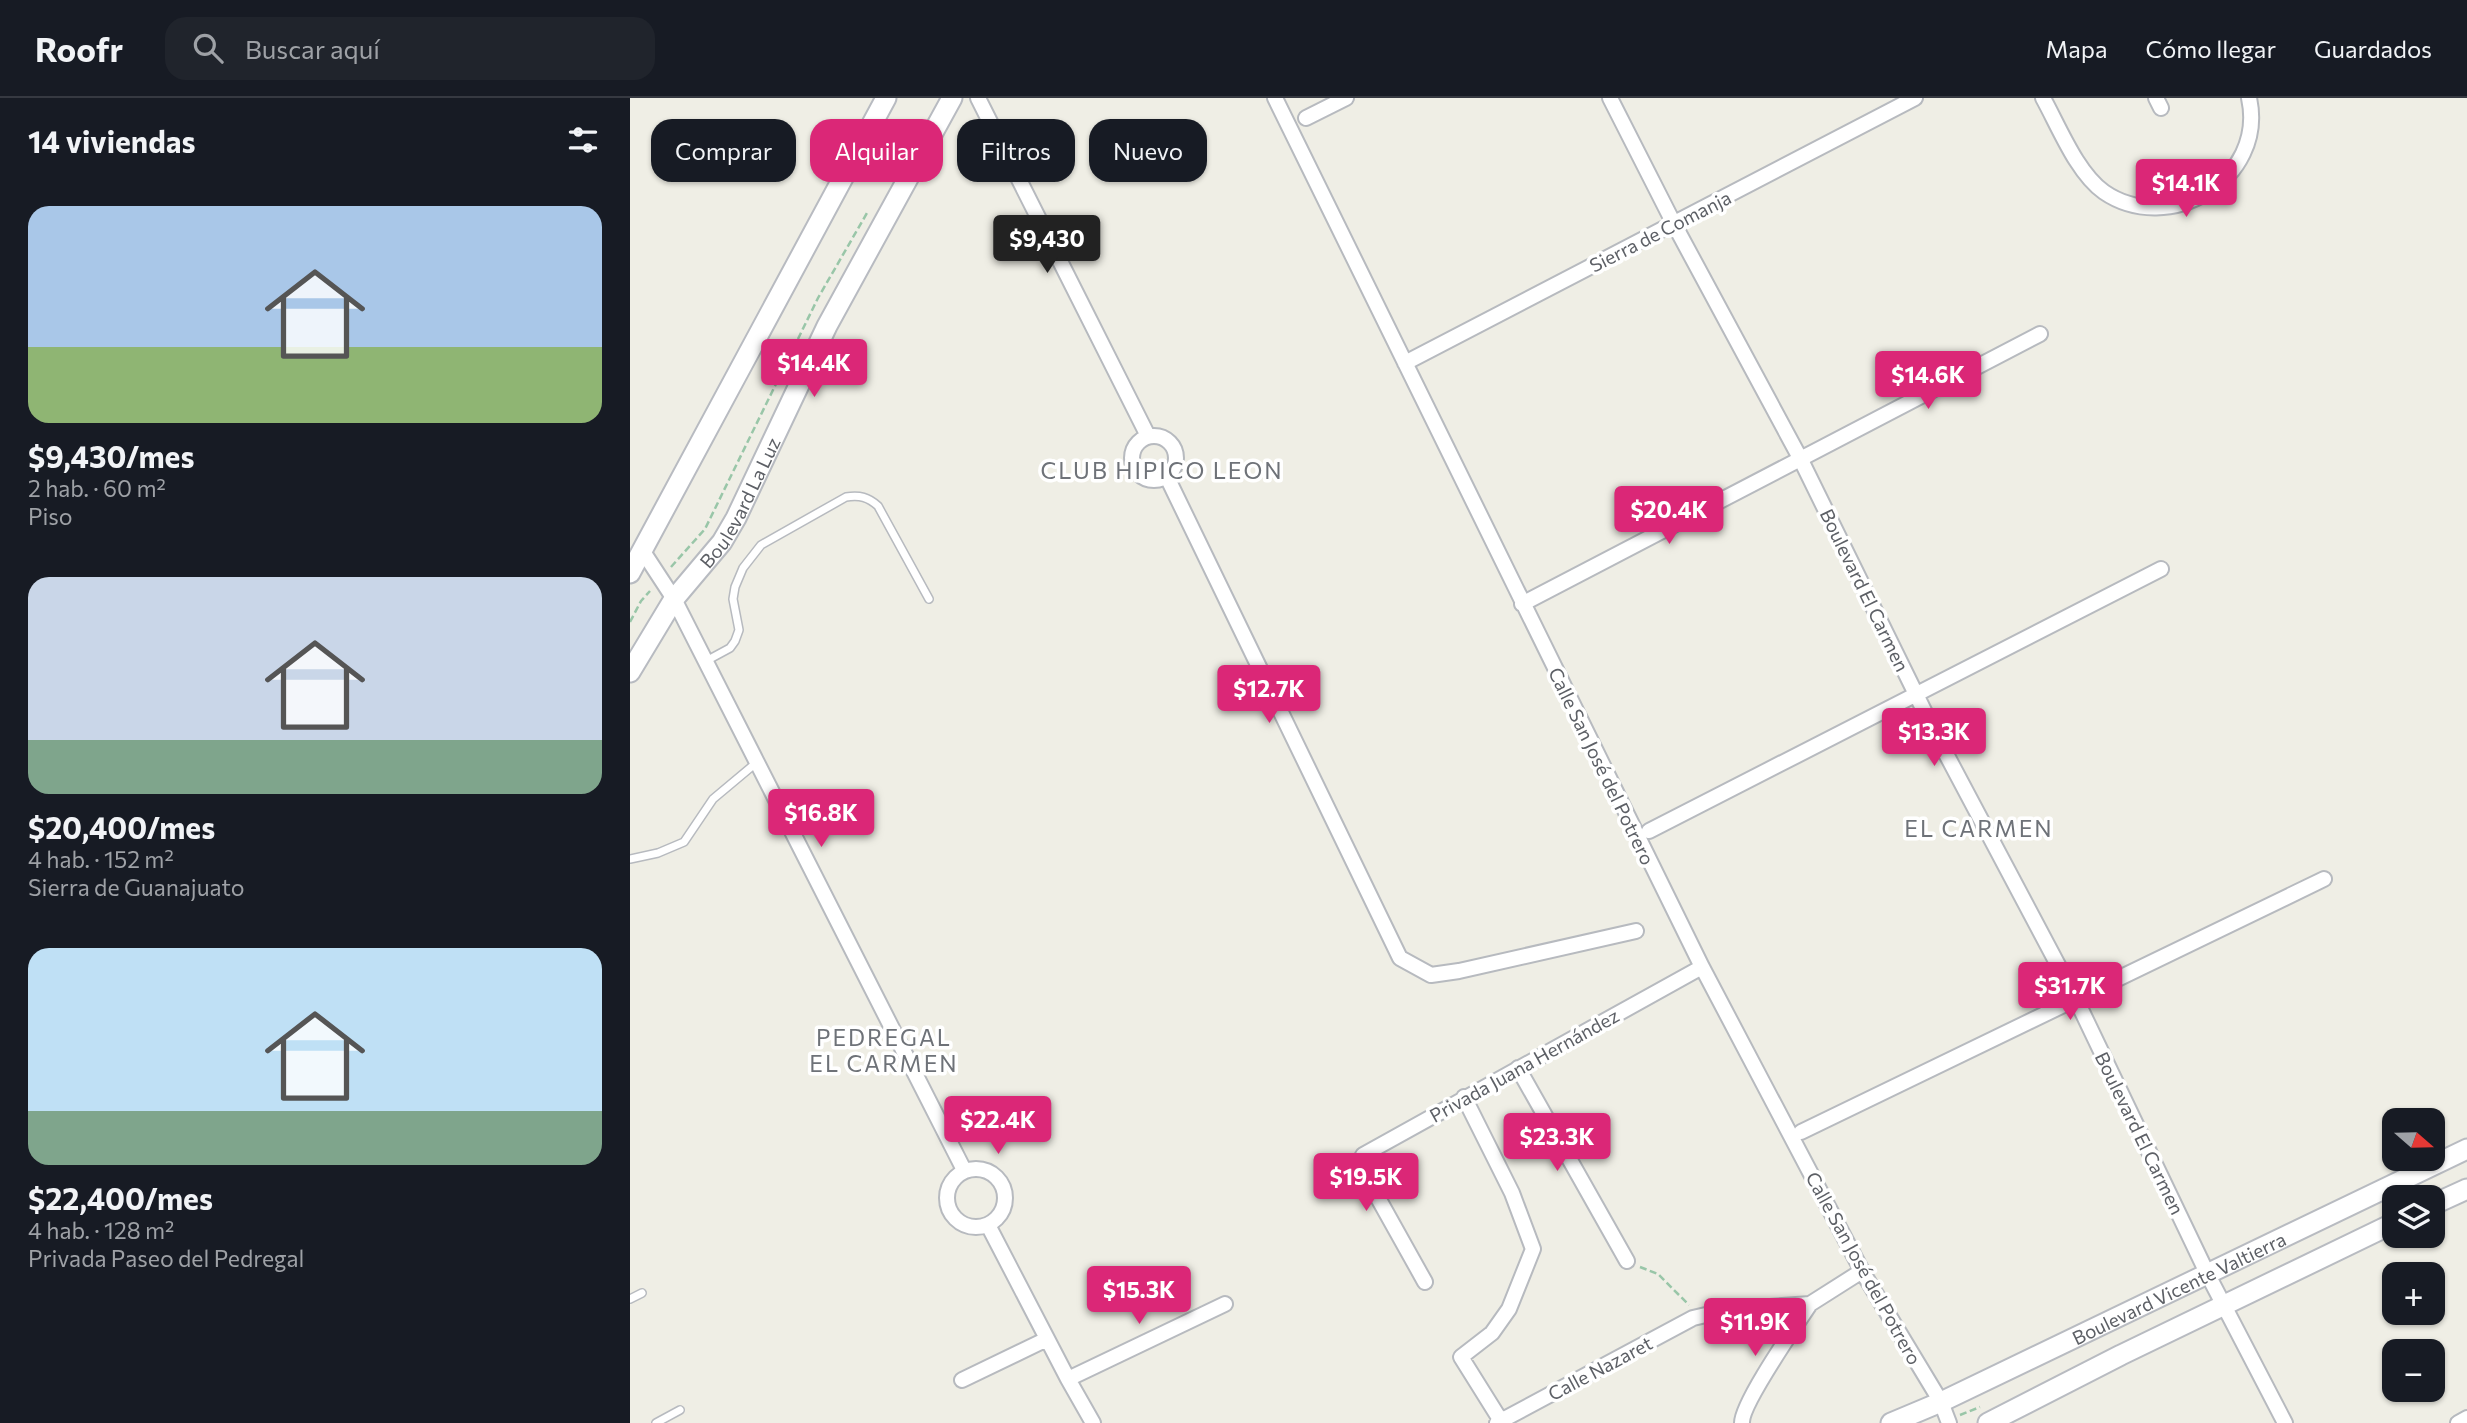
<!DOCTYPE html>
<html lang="es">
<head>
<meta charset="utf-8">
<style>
  :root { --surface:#171b24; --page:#20242c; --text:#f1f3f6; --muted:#9ea1a6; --line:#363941; --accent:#db2777 }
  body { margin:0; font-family:Commissioner,sans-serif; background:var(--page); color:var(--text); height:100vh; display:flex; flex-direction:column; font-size:26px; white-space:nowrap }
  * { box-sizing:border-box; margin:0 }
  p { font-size:23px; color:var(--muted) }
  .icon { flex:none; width:38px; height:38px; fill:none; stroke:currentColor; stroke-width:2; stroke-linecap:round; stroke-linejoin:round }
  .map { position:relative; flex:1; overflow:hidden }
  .panel { display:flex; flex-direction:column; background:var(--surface); width:630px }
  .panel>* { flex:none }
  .guide { position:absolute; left:21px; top:21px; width:665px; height:63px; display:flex; gap:14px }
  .needle { width:46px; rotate:110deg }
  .fabs { position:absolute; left:1752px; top:1010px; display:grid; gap:14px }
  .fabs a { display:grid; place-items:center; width:63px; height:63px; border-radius:14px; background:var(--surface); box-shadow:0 2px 5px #0004; font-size:35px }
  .price { position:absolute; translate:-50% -60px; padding:0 16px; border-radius:7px; background:var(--accent); color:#fff; font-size:23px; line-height:46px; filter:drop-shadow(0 2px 4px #0008) }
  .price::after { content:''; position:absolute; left:50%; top:42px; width:21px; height:16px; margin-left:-10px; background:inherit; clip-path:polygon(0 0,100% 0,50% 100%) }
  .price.selected { background:#222; color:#fff }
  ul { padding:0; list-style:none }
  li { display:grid; align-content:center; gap:14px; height:371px; padding:0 28px }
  li span { display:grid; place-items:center; height:217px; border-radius:21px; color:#555 }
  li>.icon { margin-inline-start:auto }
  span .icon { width:126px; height:126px; fill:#fffc; stroke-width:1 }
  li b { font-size:30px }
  h2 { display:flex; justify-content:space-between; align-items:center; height:84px; padding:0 28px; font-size:30px }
  .pill { padding:0 24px; border-radius:21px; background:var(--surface); box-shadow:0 2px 5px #0004; font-size:24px; line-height:63px }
  .pill.selected { background:var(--accent); color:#fff }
  header { display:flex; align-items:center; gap:42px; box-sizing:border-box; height:98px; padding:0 35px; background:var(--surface); border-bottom:2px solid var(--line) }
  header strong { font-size:33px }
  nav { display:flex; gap:38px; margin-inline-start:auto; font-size:24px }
  .search { width:490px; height:63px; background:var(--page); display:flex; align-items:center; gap:18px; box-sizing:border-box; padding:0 24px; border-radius:21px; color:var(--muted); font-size:26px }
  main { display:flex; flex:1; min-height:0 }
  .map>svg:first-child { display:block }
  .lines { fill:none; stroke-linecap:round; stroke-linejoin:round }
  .service-casing { stroke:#b7babf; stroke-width:10 }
  .minor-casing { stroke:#b7babf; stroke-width:18 }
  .secondary-casing { stroke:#b8bbc1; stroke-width:23 }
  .path { stroke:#99c6a8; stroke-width:2.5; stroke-dasharray:7 3.5; stroke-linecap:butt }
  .service { stroke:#fff; stroke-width:7 }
  .minor { stroke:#fff; stroke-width:14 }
  .secondary { stroke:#fff; stroke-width:19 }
  .labels { text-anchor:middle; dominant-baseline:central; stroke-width:7; stroke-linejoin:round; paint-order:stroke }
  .street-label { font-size:19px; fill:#5d6066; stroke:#fff }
  .quarter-label { font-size:23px; letter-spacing:2px; fill:#6e7278; stroke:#fff }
</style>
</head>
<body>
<header>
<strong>Roofr</strong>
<div class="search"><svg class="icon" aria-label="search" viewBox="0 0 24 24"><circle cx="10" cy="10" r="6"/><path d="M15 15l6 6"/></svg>Buscar aquí</div>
<nav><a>Mapa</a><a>Cómo llegar</a><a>Guardados</a></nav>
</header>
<main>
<section class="panel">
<h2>14 viviendas<svg class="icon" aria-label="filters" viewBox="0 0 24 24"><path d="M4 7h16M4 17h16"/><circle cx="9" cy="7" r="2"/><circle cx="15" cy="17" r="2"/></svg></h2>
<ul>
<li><span style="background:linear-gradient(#a9c7e8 65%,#8fb573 0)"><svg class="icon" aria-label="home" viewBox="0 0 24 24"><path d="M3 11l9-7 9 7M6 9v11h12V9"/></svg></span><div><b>$9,430/mes</b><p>2 hab. · 60 m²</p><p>Piso</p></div></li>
<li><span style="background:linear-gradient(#c9d6e8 75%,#7fa58c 0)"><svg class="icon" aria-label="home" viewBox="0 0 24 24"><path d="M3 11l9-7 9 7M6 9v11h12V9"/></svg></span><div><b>$20,400/mes</b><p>4 hab. · 152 m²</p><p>Sierra de Guanajuato</p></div></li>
<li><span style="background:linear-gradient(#bfe0f5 75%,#7fa58c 0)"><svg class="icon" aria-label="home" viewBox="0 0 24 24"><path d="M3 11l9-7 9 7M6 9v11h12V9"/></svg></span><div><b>$22,400/mes</b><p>4 hab. · 128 m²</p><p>Privada Paseo del Pedregal</p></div></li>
</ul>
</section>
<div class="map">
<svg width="1837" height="1325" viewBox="0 0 1837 1325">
  <rect width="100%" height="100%" fill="#efeee5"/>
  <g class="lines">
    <g class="service-casing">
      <path id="service" d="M76,563L100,550L105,543L109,532L103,501L105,489L113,470L131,447L216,399C230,397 238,399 248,408L299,501
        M0,761L28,755L54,744L83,701L126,665
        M0,1201L12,1195
        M26,1325L50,1312"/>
    </g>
    <g class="minor-casing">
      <path id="minor" d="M348,0L518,338
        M645,0L1072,869L1232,1173L1311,1304L1319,1325
        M980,0L1044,126L1170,360L1305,635L1446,901L1577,1175L1655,1325
        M1413,0C1429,29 1447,75 1474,94C1538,138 1637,82 1619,0
        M1526,0L1531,10
        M676,20L716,0
        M775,265L1285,0
        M502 360a22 22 0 1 1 44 0a22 22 0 1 1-44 0Z
        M537,379L770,860L801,877L829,873L1006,833
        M12,452L44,501L334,1072
        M892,506L1410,236
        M1019,733L1531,471
        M888,970L997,1163
        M834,999L882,1095L903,1151L879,1211L862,1235L831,1259L871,1323
        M1171,1034L1694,781
        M317 1100a29 29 0 1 1 58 0a29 29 0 1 1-58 0Z
        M358,1127L438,1281L463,1325
        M795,1184L733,1073L730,1066L733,1057L1072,869
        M438,1281L595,1206
        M332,1282L417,1241
        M867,1325L1063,1220L1097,1212L1180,1206L1232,1173
        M1112,1325C1111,1306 1167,1226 1180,1206
        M1828,1325L1837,1320"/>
    </g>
    <g class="secondary-casing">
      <g id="secondary">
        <path d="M0,475L256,0"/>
        <path id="s1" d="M0,574L44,501L92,444L106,420L197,228L322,0"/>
        <path d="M1802,1107L1837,1091"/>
        <path id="s2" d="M1261,1325L1311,1304L1837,1051"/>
        <path d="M1358,1325L1491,1257L1764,1125"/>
      </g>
    </g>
    <path class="path" d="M41,469L75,431L188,200L237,115
      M0,524L11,503L20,493
      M1010,1169L1028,1176L1059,1207
      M1330,1317L1350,1309"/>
    <use href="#service" class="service"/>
    <use href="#minor" class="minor"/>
    <use href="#secondary" class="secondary"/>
  </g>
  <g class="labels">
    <g class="street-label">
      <text transform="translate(1030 133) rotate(-27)">Sierra de Comanja</text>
      <text stroke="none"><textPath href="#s1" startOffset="203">Boulevard La Luz</textPath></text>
      <text transform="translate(1235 492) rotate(64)">Boulevard El Carmen</text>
      <text transform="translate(972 668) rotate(64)">Calle San José del Potrero</text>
      <text transform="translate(894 967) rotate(-29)">Privada Juana Hernández</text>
      <text transform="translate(1510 1035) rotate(64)">Boulevard El Carmen</text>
      <text transform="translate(1234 1170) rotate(61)">Calle San José del Potrero</text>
      <text stroke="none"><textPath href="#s2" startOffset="318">Boulevard Vicente Valtierra</textPath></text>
      <text transform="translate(970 1270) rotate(-28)">Calle Nazaret</text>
    </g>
    <g class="quarter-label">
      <text x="532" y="372">CLUB HIPICO LEON</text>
      <text x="1349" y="730">EL CARMEN</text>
      <text x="254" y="939">PEDREGAL<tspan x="254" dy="26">EL CARMEN</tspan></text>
    </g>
  </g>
</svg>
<div class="fabs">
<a><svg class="needle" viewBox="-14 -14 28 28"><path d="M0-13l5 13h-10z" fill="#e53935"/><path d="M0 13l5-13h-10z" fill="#9ea1a6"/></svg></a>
<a><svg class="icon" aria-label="layers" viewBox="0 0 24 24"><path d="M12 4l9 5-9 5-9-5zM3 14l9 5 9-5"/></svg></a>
<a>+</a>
<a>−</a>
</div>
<b class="price" style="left:1556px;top:121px">$14.1K</b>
<b class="price selected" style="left:417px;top:177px">$9,430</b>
<b class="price" style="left:184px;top:301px">$14.4K</b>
<b class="price" style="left:1298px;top:313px">$14.6K</b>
<b class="price" style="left:1039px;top:448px">$20.4K</b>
<b class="price" style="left:639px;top:627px">$12.7K</b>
<b class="price" style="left:1304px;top:670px">$13.3K</b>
<b class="price" style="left:191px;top:751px">$16.8K</b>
<b class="price" style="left:1440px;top:924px">$31.7K</b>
<b class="price" style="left:368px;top:1058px">$22.4K</b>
<b class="price" style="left:927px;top:1075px">$23.3K</b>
<b class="price" style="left:736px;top:1115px">$19.5K</b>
<b class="price" style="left:509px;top:1228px">$15.3K</b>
<b class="price" style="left:1125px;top:1260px">$11.9K</b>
<div class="guide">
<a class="pill">Comprar</a>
<a class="pill selected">Alquilar</a>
<a class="pill">Filtros</a>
<a class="pill">Nuevo</a>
</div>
</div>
</main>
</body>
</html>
